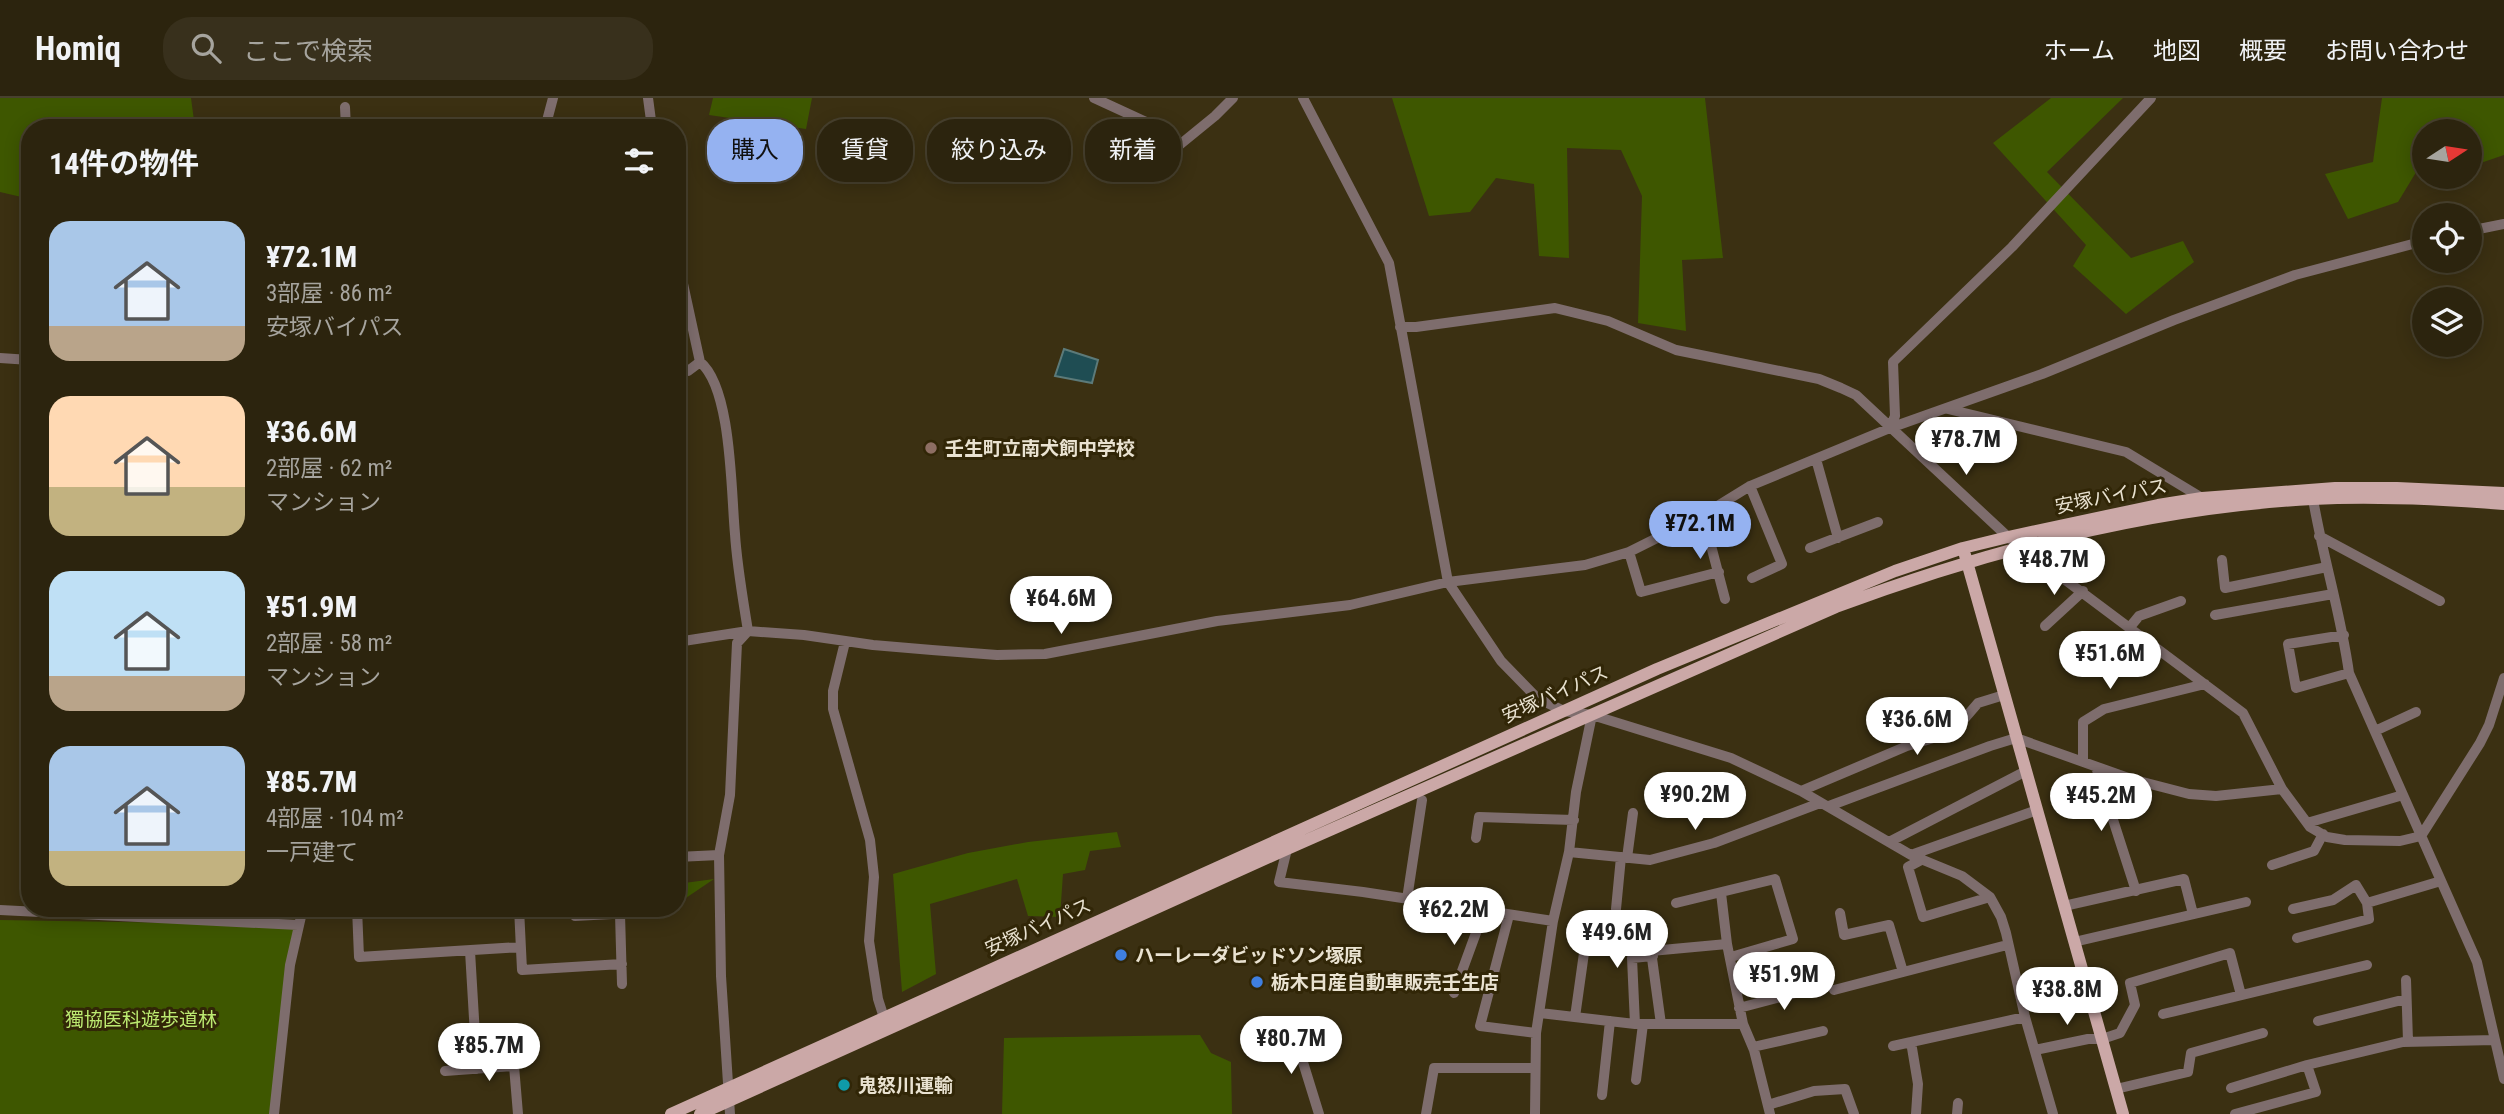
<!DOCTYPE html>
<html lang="ja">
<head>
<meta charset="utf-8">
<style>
  :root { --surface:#2c240e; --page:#38301c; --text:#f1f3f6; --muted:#a6a49e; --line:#48412e; --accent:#95b2f1 }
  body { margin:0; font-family:"Roboto Condensed","Noto Sans JP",sans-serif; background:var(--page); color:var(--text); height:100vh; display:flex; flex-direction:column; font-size:26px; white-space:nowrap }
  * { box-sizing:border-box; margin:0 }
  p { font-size:23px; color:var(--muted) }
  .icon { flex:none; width:38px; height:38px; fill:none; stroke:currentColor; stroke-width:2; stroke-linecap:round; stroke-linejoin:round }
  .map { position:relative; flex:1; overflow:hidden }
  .drawer { position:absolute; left:21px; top:21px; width:665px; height:798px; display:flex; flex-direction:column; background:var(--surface); border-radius:28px; box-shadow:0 4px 18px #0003,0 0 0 2px var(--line) }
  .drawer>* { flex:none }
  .banner { position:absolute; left:707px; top:21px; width:665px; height:63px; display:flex; gap:14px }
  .needle { width:46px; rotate:78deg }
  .buttons { position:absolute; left:2412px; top:21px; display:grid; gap:14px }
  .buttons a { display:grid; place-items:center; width:70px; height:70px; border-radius:50%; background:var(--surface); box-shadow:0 4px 18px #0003,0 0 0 2px var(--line); font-size:35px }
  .price { position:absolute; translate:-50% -60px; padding:0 16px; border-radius:24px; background:#fff; color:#222; font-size:23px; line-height:46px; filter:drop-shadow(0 2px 4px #0008) }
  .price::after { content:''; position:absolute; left:50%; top:42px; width:21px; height:16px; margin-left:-10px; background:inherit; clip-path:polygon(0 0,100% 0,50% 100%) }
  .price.on { background:var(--accent); color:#111 }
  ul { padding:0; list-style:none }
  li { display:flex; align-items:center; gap:21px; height:175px; padding:0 28px }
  li span { display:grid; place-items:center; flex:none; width:196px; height:140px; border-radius:21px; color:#555 }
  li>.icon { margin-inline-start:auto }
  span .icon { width:84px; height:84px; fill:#fffc; stroke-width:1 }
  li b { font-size:30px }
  h2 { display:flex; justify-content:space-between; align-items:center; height:84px; padding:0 28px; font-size:30px }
  .pill { padding:0 24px; border-radius:28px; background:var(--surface); box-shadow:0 4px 18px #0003,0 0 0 2px var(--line); font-size:24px; line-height:63px }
  .pill.on { background:var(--accent); color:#111 }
  header { display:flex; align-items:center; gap:42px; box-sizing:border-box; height:98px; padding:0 35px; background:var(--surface); border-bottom:2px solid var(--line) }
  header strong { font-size:33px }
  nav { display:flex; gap:38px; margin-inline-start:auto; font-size:24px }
  .search { width:490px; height:63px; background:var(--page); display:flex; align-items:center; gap:18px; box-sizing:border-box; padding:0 24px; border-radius:28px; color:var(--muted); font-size:26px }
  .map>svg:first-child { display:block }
  .green { fill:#3e5700 }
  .water { fill:#1f4d53; stroke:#5c7a79; stroke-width:2 }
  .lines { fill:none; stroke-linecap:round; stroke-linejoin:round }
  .minor { stroke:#7e6d6d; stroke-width:10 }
  .major { stroke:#cba8a7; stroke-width:12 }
  .education-dot { fill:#8d6e63; stroke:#312607; stroke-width:2.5 }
  .shop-dot { fill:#3f7fe0; stroke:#312607; stroke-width:2.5 }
  .culture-dot { fill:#0f9aa8; stroke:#312607; stroke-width:2.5 }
  .labels { text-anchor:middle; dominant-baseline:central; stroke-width:6; stroke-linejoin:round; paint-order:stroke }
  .poi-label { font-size:19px; font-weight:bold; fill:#e9e2d1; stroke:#312607; text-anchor:start }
  .street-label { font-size:19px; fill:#e9e2d1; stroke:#312607 }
  .park-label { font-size:19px; fill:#bcea71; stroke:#312607 }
</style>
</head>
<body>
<header>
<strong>Homiq</strong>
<div class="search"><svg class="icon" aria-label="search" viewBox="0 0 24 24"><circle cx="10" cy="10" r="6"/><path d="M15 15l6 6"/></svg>ここで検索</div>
<nav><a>ホーム</a><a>地図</a><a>概要</a><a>お問い合わせ</a></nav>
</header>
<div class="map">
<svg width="2504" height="1016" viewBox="0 0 2504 1016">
  <rect width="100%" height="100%" fill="#3b3012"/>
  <path class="green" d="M0,0H191L195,30H30V101L0,94Z
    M713,0H812L806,31L709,17Z
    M1392,0H1705L1723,160L1682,162L1686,233L1638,225L1642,98L1621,52L1567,50L1569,160L1539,158L1534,86L1496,80L1470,114L1429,118Z
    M2051,0H2123L2047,74L2131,160L2183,143L2194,164L2126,216L2073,168L2086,147L1993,45Z
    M2382,0H2504V57L2469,69V33H2424V71H2418L2398,104L2348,121L2325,76L2373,64Z
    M1117,734L1121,749L1090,753L1085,772L1063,776L1060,819L1028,818L1017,781L930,806L936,876L902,894L893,776L968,755L1028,744Z
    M714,781L677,806V786Z
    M0,822L298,827L275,1016H0Z
    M1200,937L1211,955L1231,964L1232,1016H1002L1004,940Z"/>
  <path class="water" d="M1064,251L1098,262L1092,285L1055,278Z"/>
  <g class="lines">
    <path class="minor" d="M648,0L652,30
      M1094,0L1157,29L1177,49L1215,18L1233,0
      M1303,0L1389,165L1448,484L1501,563L1537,600L1564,613L1592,617L1731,660L1801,693
      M345,9L346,30
      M545,30L553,0
      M2469,133L2504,126
      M677,158L700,264C732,290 731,395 735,436C737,468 743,501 748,533L737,545L730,697L719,757L721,878L730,1016
      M1400,229H1416L1555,210L1608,223L1676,252L1819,281L1841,290L1856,297L2008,439L2243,615L2282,691L2310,729L2327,739L2345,742L2400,743L2421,738L2480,645L2489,627L2504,580
      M0,260L30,262
      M677,273H688L700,264
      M1948,311L2126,354L2202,400
      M1890,330L1895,318L1893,264L2012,149L2151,0
      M1816,361L1838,440
      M1750,388L1782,466L1752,480
      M2313,401C2323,460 2341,516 2349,575L2477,864L2504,981
      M1703,417L1725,501
      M2319,438L2440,503
      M1810,450L1878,424
      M1629,454L1641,494L1719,474
      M2222,462L2225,490L2327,469
      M2215,517L2333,496
      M2045,528L2083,493
      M2130,529L2139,518L2181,503
      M2344,537L2288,546L2296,590L2349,575
      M677,544L748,533L804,537L873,547L932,552L997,557L1045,556L1217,523L1350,507L1448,484L1585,467L1629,454L1703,417L1750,388L1890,330L2042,276L2174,222L2295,177L2424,143
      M845,544L833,593V611L870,742L874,779L869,843L878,901L886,926
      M2004,597L1978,605L1953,634L1907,648L1801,693L1911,757L1962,778L1990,799L2001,819L2006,835L2025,919L2053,1016
      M2375,633L2416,614
      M2083,664V624L2104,611L2205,586
      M2096,669L2136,793
      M1829,708L1990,648L2016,640L2131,681L2189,696L2216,698L2282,691
      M2307,725L2403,697
      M1476,740L1479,719L1574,722
      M1889,744L2026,673
      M1287,751L1279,784L1363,794L1553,823
      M1569,754L1650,762L1714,745L1820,705
      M1911,757L2037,712
      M677,759L719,757
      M1627,760L1633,715
      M1921,762L1908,769L1923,819L1990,799
      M2272,767L2314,753L2323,736
      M1721,795L1727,846L1743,926
      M1407,801L1422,702
      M1676,805L1775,781L1793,841L1731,859
      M2064,808L2184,781L2193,816
      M357,810L359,859L520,849
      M519,810L522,872L622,866
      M1616,811L1621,759
      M2293,811L2333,802L2356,787L2367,805
      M0,812L298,827
      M1840,815L1844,837L1889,827L1903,874
      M620,816L622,886
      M1509,817L1480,928L1536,935
      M575,818L649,814L648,810
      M2297,840L2369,821L2367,805L2441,783
      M2074,844L2246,804
      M470,853L477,971
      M2406,882L2408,943
      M1834,892L2007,847
      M1454,895L1484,813
      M1739,910L1822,888
      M1540,915L1635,926H1743L1754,952L1770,1016
      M2163,916L2367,867
      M1575,919L1585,848
      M2318,923L2406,901
      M1635,926L1632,860L1653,858
      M1661,926L1651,853L1727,846
      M1293,932L1319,1016
      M1911,944L1918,986L1916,1016
      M1893,948L2025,919
      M1753,949L1823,933
      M2035,952L2088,941H2102L2120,935L2135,907L2130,885L2230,855L2241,897
      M445,973L514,968L518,1016
      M1636,982L1643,926
      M2231,990L2307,967
      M2116,991L2188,974L2191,955L2263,935
      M1602,997L1610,923
      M1768,1007L1814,993L1845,991L1854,1016
      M274,1016L290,867L303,810
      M1426,1016L1434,970H1534
      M1535,1016L1536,935L1553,823L1569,754L1576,694L1592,617
      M1957,1016L1958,1005
      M2235,1016L2316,994L2307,967L2403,944L2495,942"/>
    <path class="major" d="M1965,457L2123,1016
      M671,1016L1657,571L1895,473L1963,450L2008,439L2158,407L2202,400L2335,390H2397L2504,395
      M700,1016L1287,751L1836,509C1988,452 2150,410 2312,401C2376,398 2441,401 2504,406"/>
  </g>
  <circle class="education-dot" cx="931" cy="350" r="7"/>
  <g class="shop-dot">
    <circle cx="1121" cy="857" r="7"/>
    <circle cx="1257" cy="884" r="7"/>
  </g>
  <circle class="culture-dot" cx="844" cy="987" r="7"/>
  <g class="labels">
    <g class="poi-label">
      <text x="945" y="350">壬生町立南犬飼中学校</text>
      <text x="1135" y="857">ハーレーダビッドソン塚原</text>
      <text x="1271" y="884">栃木日産自動車販売壬生店</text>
      <text x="858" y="987">鬼怒川運輸</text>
    </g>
    <g class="street-label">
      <text transform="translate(2111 398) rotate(-11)">安塚バイパス</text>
      <text transform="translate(1555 596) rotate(-24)">安塚バイパス</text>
      <text transform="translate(1038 829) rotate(-24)">安塚バイパス</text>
    </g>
    <g class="park-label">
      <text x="141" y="921">獨協医科遊歩道林</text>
    </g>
  </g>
</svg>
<div class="buttons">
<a><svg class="needle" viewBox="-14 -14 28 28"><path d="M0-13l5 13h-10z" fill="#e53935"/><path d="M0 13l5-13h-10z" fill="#a6a49e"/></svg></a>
<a><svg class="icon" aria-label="locate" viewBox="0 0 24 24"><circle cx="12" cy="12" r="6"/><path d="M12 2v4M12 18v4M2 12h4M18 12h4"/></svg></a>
<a><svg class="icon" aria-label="layers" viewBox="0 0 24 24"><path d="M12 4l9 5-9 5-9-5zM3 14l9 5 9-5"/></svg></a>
</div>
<b class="price" style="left:1966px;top:379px">¥78.7M</b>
<b class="price on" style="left:1700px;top:463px">¥72.1M</b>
<b class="price" style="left:2054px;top:499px">¥48.7M</b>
<b class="price" style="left:1061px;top:538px">¥64.6M</b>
<b class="price" style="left:2110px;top:593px">¥51.6M</b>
<b class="price" style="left:1917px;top:659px">¥36.6M</b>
<b class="price" style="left:1695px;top:734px">¥90.2M</b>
<b class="price" style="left:2101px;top:735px">¥45.2M</b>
<b class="price" style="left:1454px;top:849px">¥62.2M</b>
<b class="price" style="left:1617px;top:872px">¥49.6M</b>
<b class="price" style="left:1784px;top:914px">¥51.9M</b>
<b class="price" style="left:2067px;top:929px">¥38.8M</b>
<b class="price" style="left:1291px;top:978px">¥80.7M</b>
<b class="price" style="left:489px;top:985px">¥85.7M</b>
<div class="banner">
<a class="pill on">購入</a>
<a class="pill">賃貸</a>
<a class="pill">絞り込み</a>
<a class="pill">新着</a>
</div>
<section class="drawer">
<h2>14件の物件<svg class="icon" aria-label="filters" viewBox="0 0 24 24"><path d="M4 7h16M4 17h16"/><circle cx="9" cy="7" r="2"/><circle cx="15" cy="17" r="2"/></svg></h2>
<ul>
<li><span style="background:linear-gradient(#a9c7e8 75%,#b9a48a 0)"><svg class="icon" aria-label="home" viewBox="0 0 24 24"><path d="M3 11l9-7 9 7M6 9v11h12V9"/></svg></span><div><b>¥72.1M</b><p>3部屋 · 86 m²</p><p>安塚バイパス</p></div></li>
<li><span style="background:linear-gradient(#ffd9b3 65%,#c2b280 0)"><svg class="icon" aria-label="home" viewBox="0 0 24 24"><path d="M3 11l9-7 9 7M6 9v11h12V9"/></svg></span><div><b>¥36.6M</b><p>2部屋 · 62 m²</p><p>マンション</p></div></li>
<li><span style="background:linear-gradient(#bfe0f5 75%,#b9a48a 0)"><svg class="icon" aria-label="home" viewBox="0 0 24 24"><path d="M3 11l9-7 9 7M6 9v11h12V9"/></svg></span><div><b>¥51.9M</b><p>2部屋 · 58 m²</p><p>マンション</p></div></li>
<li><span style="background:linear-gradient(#a9c7e8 75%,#c2b280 0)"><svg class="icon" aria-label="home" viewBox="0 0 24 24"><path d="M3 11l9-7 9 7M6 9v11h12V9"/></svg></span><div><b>¥85.7M</b><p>4部屋 · 104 m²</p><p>一戸建て</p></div></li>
</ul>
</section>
</div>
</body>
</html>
